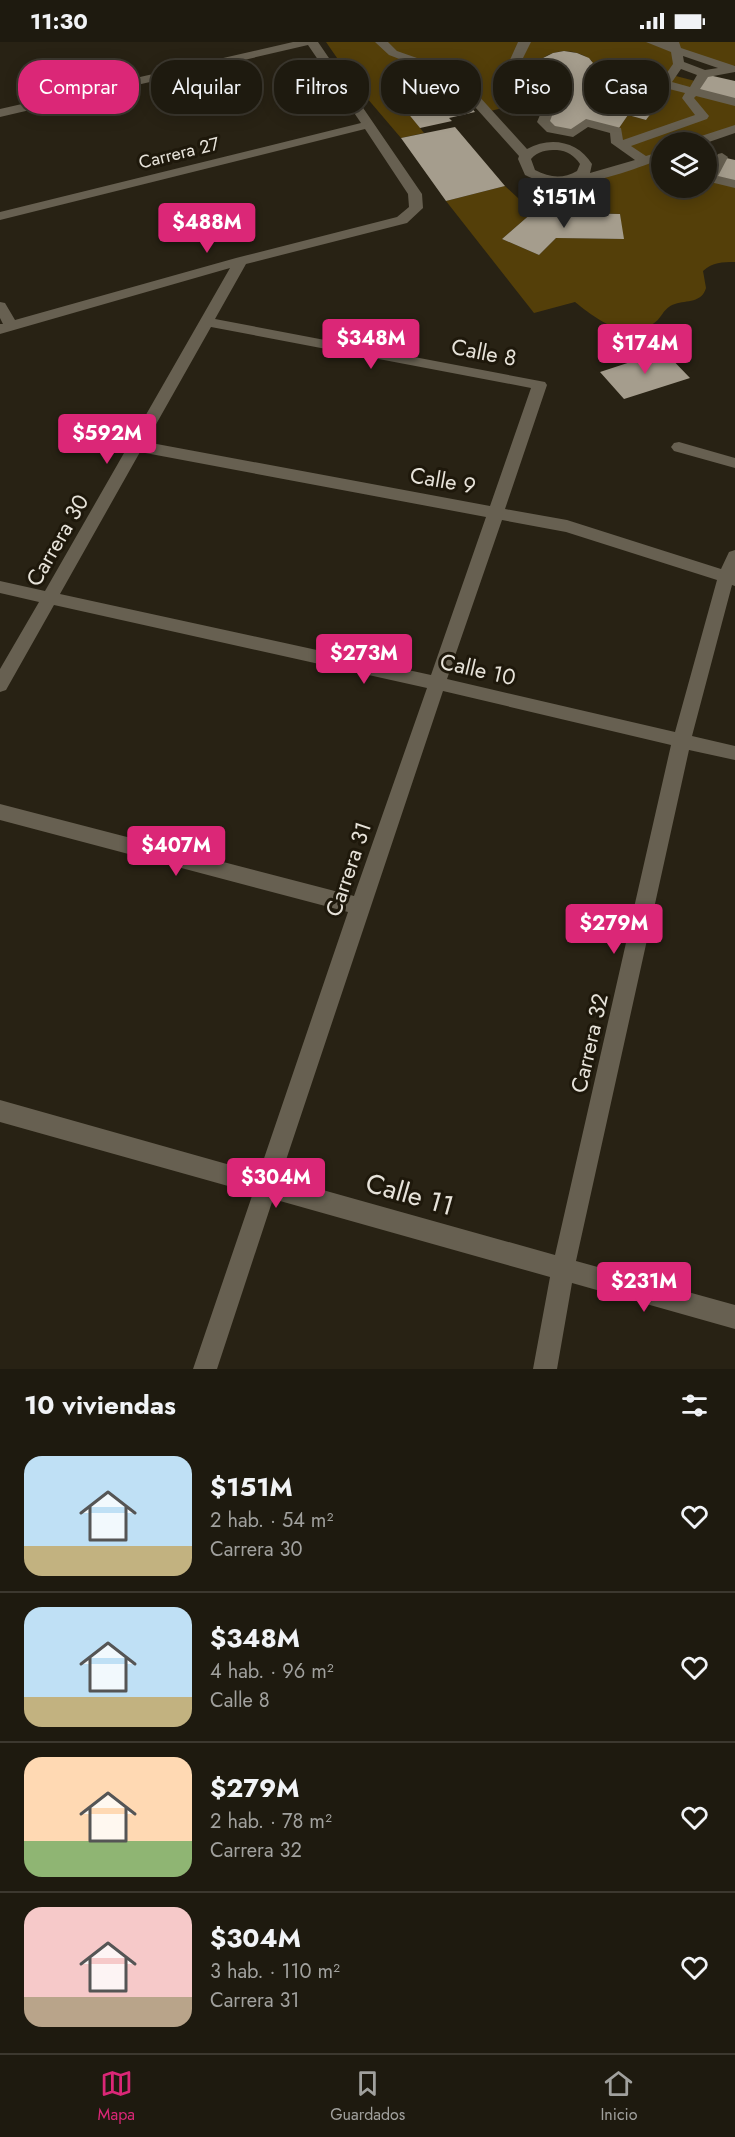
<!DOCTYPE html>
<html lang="es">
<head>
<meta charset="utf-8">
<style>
  :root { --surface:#1e1a0f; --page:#262318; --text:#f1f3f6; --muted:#a1a19e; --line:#3c382f; --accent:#db2777 }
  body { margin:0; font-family:Jost,sans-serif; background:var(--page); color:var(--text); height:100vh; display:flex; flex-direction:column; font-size:22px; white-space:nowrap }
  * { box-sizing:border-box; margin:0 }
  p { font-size:20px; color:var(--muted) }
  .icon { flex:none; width:33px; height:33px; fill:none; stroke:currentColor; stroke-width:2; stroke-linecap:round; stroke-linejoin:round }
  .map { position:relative; height:1327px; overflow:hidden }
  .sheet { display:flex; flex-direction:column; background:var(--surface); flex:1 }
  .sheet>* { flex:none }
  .banner { position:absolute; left:18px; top:18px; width:699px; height:54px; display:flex; gap:12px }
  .controls { position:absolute; left:651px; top:90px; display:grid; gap:12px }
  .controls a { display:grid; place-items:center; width:66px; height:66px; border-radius:50%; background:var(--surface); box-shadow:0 3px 15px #0003,0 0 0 2px var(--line); font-size:30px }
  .price { position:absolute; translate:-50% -51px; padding:0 14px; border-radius:6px; background:var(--accent); color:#fff; font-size:20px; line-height:39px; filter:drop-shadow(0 2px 3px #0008) }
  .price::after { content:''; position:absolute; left:50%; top:36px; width:18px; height:14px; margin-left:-9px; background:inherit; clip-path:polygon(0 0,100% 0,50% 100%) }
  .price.selected { background:#222; color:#fff }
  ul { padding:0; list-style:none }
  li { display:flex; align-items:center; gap:18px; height:150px; padding:0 24px }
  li+li { border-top:2px solid var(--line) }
  li span { display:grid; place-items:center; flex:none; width:168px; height:120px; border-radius:18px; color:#555 }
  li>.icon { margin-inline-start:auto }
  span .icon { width:72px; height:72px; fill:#fffc; stroke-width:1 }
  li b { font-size:26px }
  h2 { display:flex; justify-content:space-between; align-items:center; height:72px; padding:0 24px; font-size:26px }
  .chip { padding:0 21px; border-radius:24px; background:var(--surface); box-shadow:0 3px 15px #0003,0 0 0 2px var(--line); font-size:21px; line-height:54px }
  .chip.selected { background:var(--accent); color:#fff }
  .status { display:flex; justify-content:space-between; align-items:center; height:42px; padding:0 30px; background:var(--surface); direction:ltr }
  .status svg { height:16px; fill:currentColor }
  .tab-bar { display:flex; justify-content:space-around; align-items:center; height:84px; border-top:2px solid var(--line); background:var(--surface); font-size:16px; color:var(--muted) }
  .tab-bar a { display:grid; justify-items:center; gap:3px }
  .tab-bar .selected { color:var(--accent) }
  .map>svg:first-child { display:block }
  .green { fill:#543f09 }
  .building { fill:#a59d8d }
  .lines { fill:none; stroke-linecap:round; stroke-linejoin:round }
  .minor { fill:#676051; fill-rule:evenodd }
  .labels { text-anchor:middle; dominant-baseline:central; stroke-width:6; stroke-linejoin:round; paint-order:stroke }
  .far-street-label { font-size:18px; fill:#e7e3da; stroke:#1e180b }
  .street-label { font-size:22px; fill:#e7e3da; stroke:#1e180b }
  .near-street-label { font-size:27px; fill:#e7e3da; stroke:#1e180b }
</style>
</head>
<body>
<div class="status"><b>11:30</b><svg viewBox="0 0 49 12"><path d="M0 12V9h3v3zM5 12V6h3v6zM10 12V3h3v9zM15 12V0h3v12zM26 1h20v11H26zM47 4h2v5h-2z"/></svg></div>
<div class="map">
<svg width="735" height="1327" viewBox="0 0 735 1327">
  <rect width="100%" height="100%" fill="#282214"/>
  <path class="green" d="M326,0H651L675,8L672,33L699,40L735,57V87L696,100H662V146H706L707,109L724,116L735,142V220C722,220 713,220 703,229L706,246C702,261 687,258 675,262C662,266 662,278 651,283C624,299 595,276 575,260L534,271L446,159L505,144L533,170L502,197L539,213L556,196L623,197L620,172L601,171L583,136L643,119L614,98L617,89L628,73L646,78L656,63L639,58L649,44L661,47L671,34L627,28L623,33L591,25L592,19C578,7 557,6 543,16L541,24L543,29L529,45L539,48L536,52L526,50L515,63L486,70L464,44L426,52L430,58L403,64L424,91L401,96L355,42Z
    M673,0H735V23L733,27L676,8Z"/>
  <path class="building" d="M564,9L577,11L589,16L593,21L591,25L623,33L627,28L642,31L645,27L671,33L661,47L649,44L639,58L657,63L646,78L628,73L617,89L586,81L582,86L558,89L545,74L515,63L526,50L536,52L539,48L529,46L543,29L541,24L543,16L553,11Z
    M704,32L735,39V57L694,48Z
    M455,46L475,70L449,76L452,79L420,86L402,64L430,58L426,53Z
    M455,85L505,144L446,159L401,96Z
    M722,115L735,118V142L710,136Z
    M533,170L620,172L624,197L556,196L539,213L502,197Z
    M664,309L690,336L624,357L600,330Z"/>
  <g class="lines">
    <path class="minor" d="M293,0H318L422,152L423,166L407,181L246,222L215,277L545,340L547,343L505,467L567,478L721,527L729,510L735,508V544L732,543L692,694L735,704V718L689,708L576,1219L735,1263V1287L572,1241L557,1327H533L550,1235L273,1157L217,1327H193L253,1151L0,1080V1058L259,1131L348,870L0,778V762L354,854L427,646L54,563L6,648L0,650V627L39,560L0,551V539L45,549L230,226L0,292V282H3L0,276V260L5,261L15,278L236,216L397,175L409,165L408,152L365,87L0,178V170L361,81L308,3L0,75V67ZM211,285L531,346L490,464L146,400ZM140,410L486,475L431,633L60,552ZM502,478L566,490L717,538L675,690L447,637ZM443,649L671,703L555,1213L280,1136Z
      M375,0H388L397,9L457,30L527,107C550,94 578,99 592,122L590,131L635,118L611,101L610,91L588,85L573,95L547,90L537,80L540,73L511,66L507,49L517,31L509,20L518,0H531L521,20L529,31L519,49L521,61L551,68L553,71L550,79L555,84L571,87L586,77L621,86L623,98L695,73L682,56L685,51L661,45L659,42L673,22L671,10L646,0H679L681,6L735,24V30L708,35L700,47L735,56V64L696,54L694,56L709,74L707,77L631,104L646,114L662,109V117C620,132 567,154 525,133L518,117L519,114L449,36L389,13ZM683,14L718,26L705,28L684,20ZM681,27L697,33L690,45L672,40ZM557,108C567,109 574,113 580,122L577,129C563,137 550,136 535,128L531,117C538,109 546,108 557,108Z
      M735,83V91L706,101L690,100L692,97Z
      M722,111L728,115L718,134L735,138V146L706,139V131L718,112Z
      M679,400L735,416V426L674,409L671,405L674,401Z"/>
  </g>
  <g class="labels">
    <g class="far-street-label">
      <text transform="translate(179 111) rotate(-14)">Carrera 27</text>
    </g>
    <g class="street-label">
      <text transform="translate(484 310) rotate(11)">Calle 8</text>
      <text transform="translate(443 438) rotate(10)">Calle 9</text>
      <text transform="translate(57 498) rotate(-60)">Carrera 30</text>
      <text transform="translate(478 627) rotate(13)">Calle 10</text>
      <text transform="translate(348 827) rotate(-71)">Carrera 31</text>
      <text transform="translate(589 1001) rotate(-77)">Carrera 32</text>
    </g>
    <g class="near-street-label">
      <text transform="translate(410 1152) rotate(16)">Calle 11</text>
    </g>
  </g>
</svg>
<div class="controls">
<a><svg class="icon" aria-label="layers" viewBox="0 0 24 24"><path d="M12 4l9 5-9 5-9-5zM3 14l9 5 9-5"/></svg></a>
</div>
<b class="price selected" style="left:564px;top:187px">$151M</b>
<b class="price" style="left:207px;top:212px">$488M</b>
<b class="price" style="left:371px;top:328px">$348M</b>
<b class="price" style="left:645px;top:333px">$174M</b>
<b class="price" style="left:107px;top:423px">$592M</b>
<b class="price" style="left:364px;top:643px">$273M</b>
<b class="price" style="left:176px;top:835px">$407M</b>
<b class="price" style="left:614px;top:913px">$279M</b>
<b class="price" style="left:276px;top:1167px">$304M</b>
<b class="price" style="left:644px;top:1271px">$231M</b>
<div class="banner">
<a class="chip selected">Comprar</a>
<a class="chip">Alquilar</a>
<a class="chip">Filtros</a>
<a class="chip">Nuevo</a>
<a class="chip">Piso</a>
<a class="chip">Casa</a>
</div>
</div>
<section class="sheet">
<h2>10 viviendas<svg class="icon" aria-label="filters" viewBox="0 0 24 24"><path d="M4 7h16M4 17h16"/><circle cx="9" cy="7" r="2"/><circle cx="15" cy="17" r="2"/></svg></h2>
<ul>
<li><span style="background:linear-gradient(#bfe0f5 75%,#c2b280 0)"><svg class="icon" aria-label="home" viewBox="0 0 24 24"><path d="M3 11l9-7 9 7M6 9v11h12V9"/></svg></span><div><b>$151M</b><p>2 hab. · 54 m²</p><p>Carrera 30</p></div><svg class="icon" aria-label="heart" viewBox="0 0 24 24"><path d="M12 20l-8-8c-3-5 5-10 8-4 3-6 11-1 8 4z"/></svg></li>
<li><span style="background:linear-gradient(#bfe0f5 75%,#c2b280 0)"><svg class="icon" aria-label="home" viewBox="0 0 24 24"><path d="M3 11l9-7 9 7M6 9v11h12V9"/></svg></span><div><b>$348M</b><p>4 hab. · 96 m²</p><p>Calle 8</p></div><svg class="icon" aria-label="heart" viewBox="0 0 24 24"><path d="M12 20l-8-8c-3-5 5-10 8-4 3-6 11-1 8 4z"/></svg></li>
<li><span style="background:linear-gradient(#ffd9b3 70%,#8fb573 0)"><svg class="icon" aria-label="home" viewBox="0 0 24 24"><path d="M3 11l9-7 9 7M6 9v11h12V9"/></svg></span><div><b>$279M</b><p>2 hab. · 78 m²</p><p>Carrera 32</p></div><svg class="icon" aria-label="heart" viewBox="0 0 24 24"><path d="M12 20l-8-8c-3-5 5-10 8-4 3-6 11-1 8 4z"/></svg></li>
<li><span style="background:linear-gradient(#f6c9c9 75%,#b9a48a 0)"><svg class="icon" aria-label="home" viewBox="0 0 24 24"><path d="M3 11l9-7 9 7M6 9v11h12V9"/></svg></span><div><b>$304M</b><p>3 hab. · 110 m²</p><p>Carrera 31</p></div><svg class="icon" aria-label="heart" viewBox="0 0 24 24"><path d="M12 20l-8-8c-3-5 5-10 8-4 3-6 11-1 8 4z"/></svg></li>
</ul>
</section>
<nav class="tab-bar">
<a class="selected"><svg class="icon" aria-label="map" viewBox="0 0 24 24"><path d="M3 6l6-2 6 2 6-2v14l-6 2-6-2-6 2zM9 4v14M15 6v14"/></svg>Mapa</a>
<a><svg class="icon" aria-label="saved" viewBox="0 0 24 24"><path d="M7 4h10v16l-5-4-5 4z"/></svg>Guardados</a>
<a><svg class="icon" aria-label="home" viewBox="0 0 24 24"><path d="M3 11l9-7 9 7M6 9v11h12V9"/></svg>Inicio</a>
</nav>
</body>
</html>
